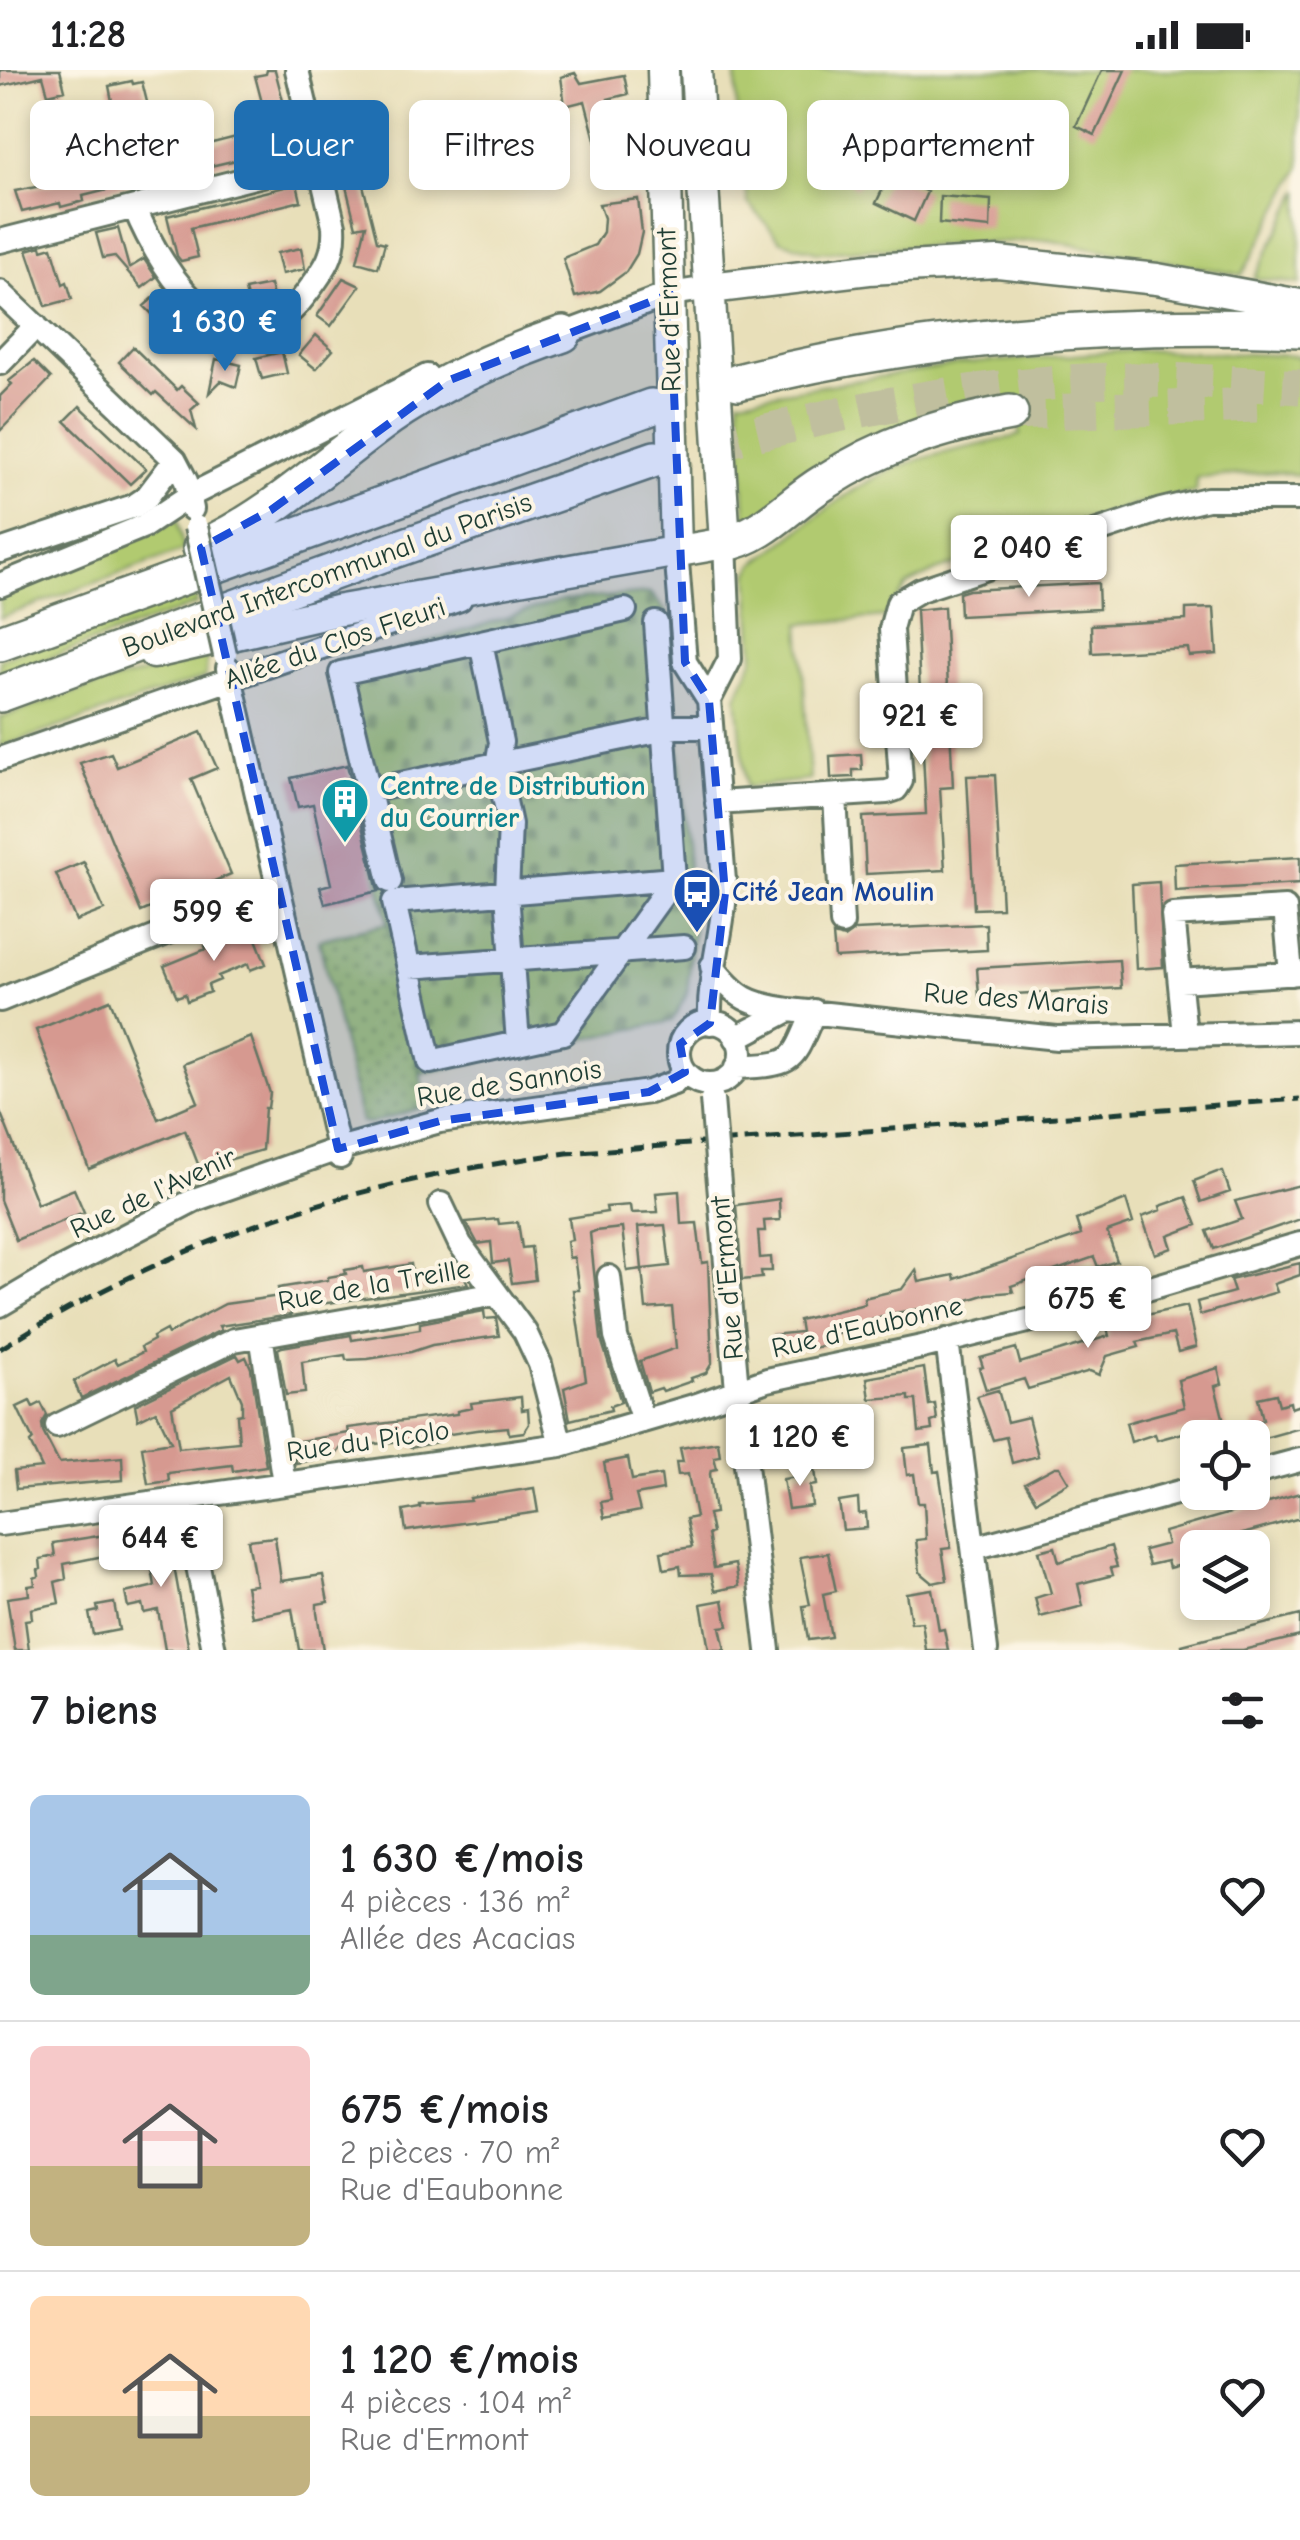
<!DOCTYPE html>
<html lang="fr">
<head>
<meta charset="utf-8">
<style>
  :root { --surface:#fff; --page:#f6f6f6; --text:#202124; --muted:#757577; --line:#e0e0e0; --accent:#1f6fb2 }
  body { margin:0; font-family:"Comic Neue",sans-serif; background:var(--page); color:var(--text); height:100vh; display:flex; flex-direction:column; font-size:38px; white-space:nowrap }
  * { box-sizing:border-box; margin:0 }
  p { font-size:32px; color:var(--muted) }
  .icon { flex:none; width:55px; height:55px; fill:none; stroke:currentColor; stroke-width:2; stroke-linecap:round; stroke-linejoin:round }
  .map { position:relative; height:1580px; overflow:hidden }
  .panel { display:flex; flex-direction:column; background:var(--surface); flex:1 }
  .panel>* { flex:none }
  .guide { position:absolute; left:30px; top:30px; width:1240px; height:90px; display:flex; gap:20px }
  .fabs { position:absolute; left:1180px; top:1350px; display:grid; gap:20px }
  .fabs a { display:grid; place-items:center; width:90px; height:90px; border-radius:15px; background:var(--surface); box-shadow:0 5px 15px #0003; font-size:50px }
  .price { position:absolute; translate:-50% -85px; padding:0 22px; border-radius:10px; background:#fff; color:#222; font-size:32px; line-height:65px; filter:drop-shadow(0 2px 5px #0008) }
  .price::after { content:''; position:absolute; left:50%; top:60px; width:30px; height:22px; margin-left:-15px; background:inherit; clip-path:polygon(0 0,100% 0,50% 100%) }
  .price.current { background:var(--accent); color:#fff }
  ul { padding:0; list-style:none }
  li { display:flex; align-items:center; gap:30px; height:250px; padding:0 30px }
  li+li { border-top:2px solid var(--line) }
  li span { display:grid; place-items:center; flex:none; width:280px; height:200px; border-radius:15px; color:#555 }
  li>.icon { margin-inline-start:auto }
  span .icon { width:120px; height:120px; fill:#fffc; stroke-width:1 }
  li b { font-size:42px }
  h2 { display:flex; justify-content:space-between; align-items:center; height:120px; padding:0 30px; font-size:42px }
  .tag { padding:0 35px; border-radius:15px; background:var(--surface); box-shadow:0 5px 15px #0003; font-size:35px; line-height:90px }
  .tag.current { background:var(--accent); color:#fff }
  .status { display:flex; justify-content:space-between; align-items:center; height:70px; padding:0 50px; background:var(--surface); direction:ltr }
  .status svg { height:28px; fill:currentColor }
  .map>svg:first-child { display:block }
  .green { fill:#b1ca70; stroke:#688452; stroke-width:2.5 }
  .cemetery { fill:url(#cemetery-stones); stroke:#688452; stroke-width:2.5 }
  .garden { fill:url(#garden-dots); stroke:#688452; stroke-width:2.5 }
  .building { fill:#d69990; fill-rule:evenodd }
  .lines { fill:none; stroke-linecap:round; stroke-linejoin:round }
  .highway-tunnel { stroke:#c0bf9e; stroke-width:35; stroke-dasharray:35 18; stroke-linecap:butt }
  .minor-casing { stroke:#657663; stroke-width:28 }
  .major-casing { stroke:#657663; stroke-width:35 }
  .highway-casing { stroke:#657663; stroke-width:40 }
  .minor { stroke:#fff; stroke-width:22 }
  .major { stroke:#fff; stroke-width:30 }
  .highway { stroke:#fff; stroke-width:35 }
  .rail { stroke:#1f3d34; stroke-width:5; stroke-dasharray:15 8; stroke-linecap:butt }
  .minor-bridge-casing { stroke:#657663; stroke-width:28; stroke-linecap:butt }
  .minor-bridge { stroke:#fff; stroke-width:22 }
  .marked { fill:#1d4ed8; fill-opacity:0.2; stroke:#1d4ed8; stroke-width:8; stroke-dasharray:20 12; stroke-linejoin:round }
  .labels { text-anchor:middle; dominant-baseline:central; stroke-width:8; stroke-linejoin:round; paint-order:stroke }
  .street-label { font-size:28px; fill:#1f3d34; stroke:#fcf5e5 }
  .culture-label { font-size:28px; font-weight:bold; fill:#0d838f; stroke:#fcf5e5; text-anchor:start }
  .transit-label { font-size:28px; font-weight:bold; fill:#164399; stroke:#fcf5e5; text-anchor:start }
</style>
</head>
<body>
<div class="status"><b>11:28</b><svg viewBox="0 0 49 12"><path d="M0 12V9h3v3zM5 12V6h3v6zM10 12V3h3v9zM15 12V0h3v12zM26 1h20v11H26zM47 4h2v5h-2z"/></svg></div>
<div class="map">
<svg width="1300" height="1580" viewBox="0 0 1300 1580">
  <defs>
    <pattern id="cemetery-stones" width="16" height="16" patternUnits="userSpaceOnUse" patternTransform="scale(2.5)"><rect width="16" height="16" fill="#b1ca70"/><path d="M2 7V4a2 2 0 0 1 4 0v3zM10 15v-3a2 2 0 0 1 4 0v3z" fill="#8fa55d"/></pattern>
    <pattern id="garden-dots" width="8" height="8" patternUnits="userSpaceOnUse" patternTransform="scale(2.5)"><rect width="8" height="8" fill="#b1ca70"/><path d="M2 2h.1M6 6h.1" fill="none" stroke="#8fa55d" stroke-width="1.8" stroke-linecap="round"/></pattern>
  </defs>
  <rect width="100%" height="100%" fill="#fcf5e5"/>
  <filter id="ink" filterUnits="userSpaceOnUse"><feTurbulence type="fractalNoise" baseFrequency=".01" numOctaves="2"/><feDisplacementMap in="SourceGraphic" scale="20" xChannelSelector="R" yChannelSelector="G"/><feConvolveMatrix kernelMatrix="1 2 1 2 8 2 1 2 1" color-interpolation-filters="sRGB"/></filter>
  <filter id="wash" filterUnits="userSpaceOnUse"><feTurbulence type="fractalNoise" baseFrequency=".0048" numOctaves="4" result="noise"/><feDisplacementMap in="SourceGraphic" scale="40" xChannelSelector="R" yChannelSelector="G"/><feGaussianBlur stdDeviation="2.25" result="paint"/><feColorMatrix in="noise" values="0 0 0 0 0 0 0 0 0 0 0 0 0 0 0 0 0 1.4 0 .05"/><feComposite in="paint" operator="in"/></filter>
  <g filter="url(#wash)">
    <rect width="100%" height="100%" fill="#e8dfb9"/>
    <path class="green" d="M736,0H1300V98L1242,205L1047,170L817,182L781,171L748,133L737,64Z
      M1300,120V214L1254,208Z
      M1138,280L1300,286V405L1274,402L1197,408L1196,422L1127,437L936,501L907,515L885,547L800,554L810,710L746,717L737,627L754,587L749,504L754,494C797,463 839,425 887,402C929,382 976,378 1020,365L1016,342L746,451L739,329L961,294Z
      M177,449L184,480L0,548V524L50,506Z
      M193,518L197,534L0,606V589Z
      M207,586L206,607L0,677V648L84,619Z"/>
    <path class="cemetery" d="M651,523L667,544L693,859L687,924L672,951L421,1003L332,602L559,531Z"/>
    <path class="garden" d="M388,853L427,1036L369,1054L361,1051L319,870Z"/>
    <g id="blocks">
      <path class="building" d="M0,0H60L65,20L48,24L43,6L0,16Z
        M267,0H275L296,81L276,86L255,6L266,4Z
        M1102,0H1125L1095,65L1076,56Z
        M575,3L581,13L624,5L628,24L608,29L617,68L596,73L585,31L565,36L561,7Z
        M132,11L133,14L142,12L149,40L140,42L153,92L187,84L183,65L197,61L201,76L240,66L245,88L185,102L187,108L162,114L160,107L83,126L84,131L61,137L60,133L22,142L15,121L94,106L92,100L124,93L109,16Z
        M473,37L480,63L458,69L451,42Z
        M345,43L377,171L385,173L378,198L357,192L366,155L356,157L329,47Z
        M848,67L877,96L855,118L826,89Z
        M890,104L927,122L914,151L876,133Z
        M297,114L301,131L191,158L198,187L181,191L177,186L167,146Z
        M940,126L991,130L990,158L939,153Z
        M638,129L642,162L637,184L626,202L600,221L575,227L563,188L595,175L603,162L604,148L599,134Z
        M118,158L129,198L144,189L156,207L142,218L114,186L103,188L96,163Z
        M41,176L42,180L52,177L63,214L67,212L72,229L46,236L27,180Z
        M301,178L305,199L282,204L277,183Z
        M343,208L360,216L331,256L317,246Z
        M270,215L275,234L251,243L245,220Z
        M160,222L189,252L192,249L212,267L195,282L167,251L163,255L144,236Z
        M316,265L333,280L316,299L299,285Z
        M133,277L177,320L181,316L199,333L191,340L196,359L156,322L153,325L119,292Z
        M282,282L287,303L262,309L256,288Z
        M216,289L241,295L236,317L221,311L209,323Z
        M34,291L51,308L0,361V326L12,314L9,311Z
        M80,336L146,399L130,414L65,351Z
        M1098,513L1099,539L960,546L959,523L969,520Z
        M944,537L953,717L940,718L945,800L866,804L863,747L926,744L916,540Z
        M1214,538L1217,584L1189,586L1188,578L1092,583L1091,555L1186,550V539Z
        M201,662L217,698L191,709L231,804L141,842L80,693L111,683L117,697Z
        M861,684L862,700H853V707L831,708L830,686Z
        M347,695L378,821L325,834L320,817L331,814L313,734L298,737L291,708Z
        M995,705L1002,838L974,839L967,706Z
        M1300,787V814L1175,821L1174,794Z
        M84,792L104,840L76,851L56,804Z
        M1159,812L1163,897L1136,899L1132,814Z
        M986,854L987,880L835,888L833,865L844,868L855,860Z
        M252,859L266,894L250,900L248,894L218,906L220,910L208,915L210,922L187,931L185,924L177,927L164,896L206,879L205,876Z
        M1119,890L1121,918L979,926L977,898Z
        M110,930L158,1049L198,1032L183,994L251,967L270,1023L268,1038H265L262,1080L218,1093L219,1096L201,1102L185,1060L89,1099L36,960Z
        M0,1041L37,1134L74,1119L84,1142L16,1170L0,1130Z
        M1217,1102H1223L1230,1122L1201,1132L1194,1111Z
        M1300,1115V1149L1214,1179L1207,1161L1242,1149L1235,1131Z
        M679,1121L681,1154L697,1153L702,1193L708,1192L712,1293L706,1303L691,1308L692,1311L663,1321L661,1318L649,1322L640,1291L676,1278L672,1237L646,1239L642,1199L670,1196L665,1155L638,1157L642,1199L627,1201L622,1158L595,1161L590,1163L601,1269L621,1332L610,1336L611,1340L570,1350L564,1318L586,1310L573,1220H579L574,1187L569,1188L567,1171L572,1170L569,1148L607,1142L606,1137L630,1135L631,1143L658,1142L656,1123Z
        M1186,1127L1197,1155L1168,1166L1172,1178L1155,1184L1142,1147L1161,1140L1160,1136Z
        M779,1129L780,1150L764,1151L765,1161H758L760,1188L771,1187L772,1201H761L762,1208L742,1210L736,1135Z
        M1126,1130L1133,1153L1107,1162L1117,1191L1098,1197L1094,1187L1011,1216L1013,1222L987,1224L962,1232L895,1243L869,1250L871,1260L863,1262L864,1265L851,1267L850,1261L822,1266L824,1276L773,1284L771,1265L801,1262L799,1250L865,1234L864,1228L902,1219L916,1200L919,1212L954,1205L955,1209L1081,1165L1076,1150Z
        M498,1149L499,1154L518,1152L522,1178L531,1177L535,1210L512,1213L508,1191L493,1193L491,1172L478,1174L466,1152Z
        M1300,1193V1205L1274,1214L1277,1222L1200,1245L1197,1232L1234,1222L1230,1210Z
        M411,1194L413,1209L462,1202L468,1214L290,1238L291,1245L219,1256L221,1260L81,1328L74,1311L115,1289L118,1294L143,1282L141,1277L154,1270L153,1267L166,1260L168,1264L225,1234L280,1226L278,1218L328,1210V1207L346,1204L345,1200L363,1197L364,1202Z
        M1187,1236L1196,1277L1178,1282L1173,1264L1137,1272L1139,1277L1107,1286L1099,1305L1090,1301L1028,1319L1024,1309L986,1320L979,1298L983,1297L980,1288L1016,1278L1020,1293L1109,1266L1106,1254Z
        M484,1241L485,1249L496,1248L499,1266L432,1275L411,1282L368,1289L346,1290L345,1285L302,1292L305,1323L286,1325L278,1279L282,1277L351,1265L352,1270L420,1259V1253Z
        M237,1285L240,1290L246,1287L251,1298L266,1396L233,1401L232,1395L168,1403L169,1411L148,1414L142,1377L171,1372L156,1341L138,1350L135,1335ZM231,1305L242,1331V1344L237,1345L239,1372L179,1378L172,1337Z
        M924,1298L929,1335L935,1334L937,1350L931,1352L932,1360L919,1362L916,1330H909V1326L870,1329L867,1308Z
        M1218,1298L1222,1314L1215,1316L1227,1363L1211,1367L1208,1356L1157,1370L1155,1364L1131,1372L1126,1353L1184,1337L1178,1310Z
        M998,1320L1007,1352L1028,1347L1038,1386L1012,1393L1006,1367L993,1370L977,1326Z
        M1276,1324L1279,1335L1290,1332L1291,1338L1300,1335V1358L1257,1370L1253,1353L1263,1350L1258,1328Z
        M521,1327L522,1340L528,1339L529,1354L524,1362L509,1364L508,1357L476,1360L437,1366V1372L411,1378L401,1371L341,1378L335,1386L296,1393L293,1372L349,1363L348,1358L457,1344V1341L472,1338L471,1333Z
        M30,1331L33,1337L41,1333L47,1345L42,1354L43,1362L59,1393L122,1387L123,1410L16,1419L14,1401L42,1398L30,1373L33,1370L17,1337Z
        M795,1338L798,1366L773,1368L770,1340Z
        M718,1372L720,1386L714,1387L717,1399L711,1400L710,1404L715,1443L708,1444L712,1463L708,1464L714,1498L735,1494L739,1516L715,1521L711,1504L681,1505L680,1496L664,1499L661,1482L692,1477L686,1449L696,1447L688,1404L678,1405L676,1392H683L680,1378Z
        M931,1375L934,1402L939,1401L951,1478L942,1479L947,1510L933,1513L920,1502L916,1470L926,1469L924,1433H918L914,1404L907,1405L904,1378Z
        M628,1388L632,1410L661,1405L663,1420L636,1425L640,1441L604,1448L601,1432L611,1430L604,1393Z
        M1055,1397H1060L1069,1412L1036,1431L1025,1413Z
        M815,1400L817,1415L810,1416L812,1436L788,1439L783,1409L797,1407L796,1402Z
        M534,1418L538,1442L406,1461L403,1441L420,1438V1435L471,1431L470,1428Z
        M1300,1423V1448L1185,1480L1188,1493L1169,1498L1167,1491L1149,1495L1144,1480L1167,1474L1164,1462Z
        M858,1429L859,1444L866,1443L867,1458L843,1460L839,1432Z
        M164,1460L172,1485L189,1580H165L158,1540L144,1543L142,1534L128,1537L125,1523L155,1516L150,1488L137,1490L134,1468Z
        M118,1463L123,1482L64,1494L66,1509L55,1512L59,1533L31,1539L32,1549L25,1550L29,1580H15L7,1528L29,1525L28,1516L35,1515L34,1508L39,1506L38,1500L41,1499L40,1489L55,1486L53,1473Z
        M275,1467L281,1511L323,1505L328,1532L317,1534V1543L323,1580H299L292,1539L252,1547L246,1516L256,1515L248,1470Z
        M1111,1476L1117,1497L1111,1498L1113,1505L1078,1514L1083,1536L1040,1547L1035,1528L1051,1523L1039,1481L1055,1477L1059,1492Z
        M828,1483L836,1521L823,1524L831,1567L808,1570L803,1536L810,1535L800,1487Z
        M932,1519L939,1560L944,1559L948,1580H926L922,1552L911,1553L906,1523Z
        M723,1530L728,1556L720,1557L725,1580H709L701,1534Z
        M114,1533L119,1560L93,1565L89,1543L98,1541L97,1536Z
        M1300,1545V1566L1243,1580H1183L1182,1575Z"/>
    </g>
  </g>
  <g filter="url(#ink)">
    <use href="#blocks" fill-opacity="0" stroke="#657663" stroke-width="2.5"/>
    <g class="lines">
      <path class="highway-tunnel" d="M651,337L738,312
        M1010,343L1259,335
        M655,389C790,354 925,321 1065,312C1143,307 1222,312 1300,317"/>
      <g class="minor-casing">
        <path id="minor" d="M135,138C162,205 237,317 306,224C324,200 336,186 334,156L297,0
          M0,171L318,91
          M0,222L175,390L186,411L192,439
          M551,264H563L670,224L710,218
          M0,293L36,256
          M676,479L685,592L709,630L725,823C722,867 708,908 710,953
          M0,481L134,436L146,428L175,390
          M0,515L144,456L189,426L427,306
          M656,553L674,809L563,963L430,992L394,832L674,809
          M481,572L501,672L497,695L510,754L507,823L518,973
          M228,598L340,1087
          M709,630L730,589L725,473
          M0,689L460,529
          M367,721L676,657H711
          M835,726L842,853
          M717,733L887,722L896,719L901,711L891,559L898,533L920,520L1161,440L1207,429H1300
          M390,811L341,603L625,540
          M712,896C737,929 749,934 789,940L1057,968L1300,962
          M409,897L684,877
          M1180,911L1300,903
          M0,930L278,818
          M679 983a31 31 0 1 1 62 0a31 31 0 1 1-62 0Z
          M1185,965L1173,845L1285,838L1291,904
          M736,968L789,940
          M737,997C797,994 791,994 814,941
          M718,1102L737,1319L768,1580
          M441,1134L460,1174L525,1262L540,1294L561,1375
          M609,1207L616,1267L643,1351
          M0,1235L61,1199L194,1130L338,1079L440,1051L649,1022L674,1013L685,1002
          M261,1265L284,1413
          M947,1270L986,1580
          M57,1356L234,1270L497,1224
          M1252,1403L1300,1390
          M185,1428L214,1580
          M0,1454L561,1375L697,1335L767,1310L922,1277L1089,1236L1300,1174
          M974,1478L1198,1417"/>
      </g>
      <g class="major-casing">
        <path id="major" d="M663,0L676,479
          M696,0L725,473
          M710,218L869,199L998,192L1157,209L1300,235
          M154,583L336,541L725,473"/>
      </g>
      <g class="highway-casing">
        <path id="highway" d="M738,312C922,265 1110,252 1300,259
          M725,473C763,467 791,432 823,413C884,374 939,356 1010,343
          M201,478C272,446 327,392 390,347C444,310 502,285 563,264
          M0,573L651,337
          M0,624L385,483L655,389"/>
      </g>
      <use href="#minor" class="minor"/>
      <use href="#major" class="major"/>
      <use href="#highway" class="highway"/>
      <path class="rail" d="M0,1279C180,1166 357,1111 567,1083L1300,1029"/>
      <g class="minor-bridge-casing">
        <path id="minor-bridge" d="M196,457L225,585
          M712,1029L718,1102"/>
      </g>
      <use href="#minor-bridge" class="minor-bridge"/>
    </g>
  </g>
  <path class="marked" d="M670,224L685,592L709,630L725,823L710,953L680,974L685,1002L649,1022L440,1051L338,1079L201,478L271,440L447,311Z"/>
  <defs>
    <g id="building-pin" transform="scale(2.5)"><path d="M0 17L-7.5 6A9.5 9.5 0 1 1 7.5 6Z" fill="#0f9aa8" stroke="#fcf5e5"/><path d="M-4-6H4V6H1V3H-1V6H-4ZM-2.5-4.3h1.7v1.8h-1.7ZM.8-4.3h1.7v1.8H.8ZM-2.5-1h1.7V.8h-1.7ZM.8-1h1.7V.8H.8Z" fill="#fff"/></g>
    <g id="bus-pin" transform="scale(2.5)"><path d="M0 17L-7.5 6A9.5 9.5 0 1 1 7.5 6Z" fill="#1a4fb4" stroke="#fcf5e5"/><path d="M-5-6H5V4H4V6H2V4H-2V6H-4V4H-5ZM-3.5-4V0h7V-4ZM-3.5 1.2v1.5H-2V1.2ZM2 1.2v1.5H3.5V1.2Z" fill="#fff"/></g>
  </defs>
  <g fill-rule="evenodd">
    <use href="#building-pin" x="345" y="732"/>
    <use href="#bus-pin" x="697" y="822"/>
  </g>
  <g class="labels">
    <g class="street-label">
      <text transform="translate(669 240) rotate(-92)">Rue d'Ermont</text>
      <text transform="translate(327 505) rotate(-20)">Boulevard Intercommunal du Parisis</text>
      <text transform="translate(335 573) rotate(-19)">Allée du Clos Fleuri</text>
      <text transform="translate(1016 929) rotate(4)">Rue des Marais</text>
      <text transform="translate(509 1013) rotate(-9)">Rue de Sannois</text>
      <text transform="translate(153 1123) rotate(-25)">Rue de l'Avenir</text>
      <text transform="translate(727 1208) rotate(-95)">Rue d'Ermont</text>
      <text transform="translate(374 1215) rotate(-10)">Rue de la Treille</text>
      <text transform="translate(867 1257) rotate(-13)">Rue d'Eaubonne</text>
      <text transform="translate(368 1371) rotate(-8)">Rue du Picolo</text>
    </g>
    <g class="culture-label">
      <text x="380" y="716">Centre de Distribution<tspan x="380" dy="32">du Courrier</tspan></text>
    </g>
    <g class="transit-label">
      <text x="732" y="822">Cité Jean Moulin</text>
    </g>
  </g>
</svg>
<div class="fabs">
<a><svg class="icon" aria-label="locate" viewBox="0 0 24 24"><circle cx="12" cy="12" r="6"/><path d="M12 2v4M12 18v4M2 12h4M18 12h4"/></svg></a>
<a><svg class="icon" aria-label="layers" viewBox="0 0 24 24"><path d="M12 4l9 5-9 5-9-5zM3 14l9 5 9-5"/></svg></a>
</div>
<b class="price current" style="left:225px;top:304px">1 630 €</b>
<b class="price" style="left:1029px;top:530px">2 040 €</b>
<b class="price" style="left:921px;top:698px">921 €</b>
<b class="price" style="left:214px;top:894px">599 €</b>
<b class="price" style="left:1088px;top:1281px">675 €</b>
<b class="price" style="left:800px;top:1419px">1 120 €</b>
<b class="price" style="left:161px;top:1520px">644 €</b>
<div class="guide">
<a class="tag">Acheter</a>
<a class="tag current">Louer</a>
<a class="tag">Filtres</a>
<a class="tag">Nouveau</a>
<a class="tag">Appartement</a>
</div>
</div>
<section class="panel">
<h2>7 biens<svg class="icon" aria-label="filters" viewBox="0 0 24 24"><path d="M4 7h16M4 17h16"/><circle cx="9" cy="7" r="2"/><circle cx="15" cy="17" r="2"/></svg></h2>
<ul>
<li><span style="background:linear-gradient(#a9c7e8 70%,#7fa58c 0)"><svg class="icon" aria-label="home" viewBox="0 0 24 24"><path d="M3 11l9-7 9 7M6 9v11h12V9"/></svg></span><div><b>1 630 €/mois</b><p>4 pièces · 136 m²</p><p>Allée des Acacias</p></div><svg class="icon" aria-label="heart" viewBox="0 0 24 24"><path d="M12 20l-8-8c-3-5 5-10 8-4 3-6 11-1 8 4z"/></svg></li>
<li><span style="background:linear-gradient(#f6c9c9 60%,#c2b280 0)"><svg class="icon" aria-label="home" viewBox="0 0 24 24"><path d="M3 11l9-7 9 7M6 9v11h12V9"/></svg></span><div><b>675 €/mois</b><p>2 pièces · 70 m²</p><p>Rue d'Eaubonne</p></div><svg class="icon" aria-label="heart" viewBox="0 0 24 24"><path d="M12 20l-8-8c-3-5 5-10 8-4 3-6 11-1 8 4z"/></svg></li>
<li><span style="background:linear-gradient(#ffd9b3 60%,#c2b280 0)"><svg class="icon" aria-label="home" viewBox="0 0 24 24"><path d="M3 11l9-7 9 7M6 9v11h12V9"/></svg></span><div><b>1 120 €/mois</b><p>4 pièces · 104 m²</p><p>Rue d'Ermont</p></div><svg class="icon" aria-label="heart" viewBox="0 0 24 24"><path d="M12 20l-8-8c-3-5 5-10 8-4 3-6 11-1 8 4z"/></svg></li>
</ul>
</section>
</body>
</html>
